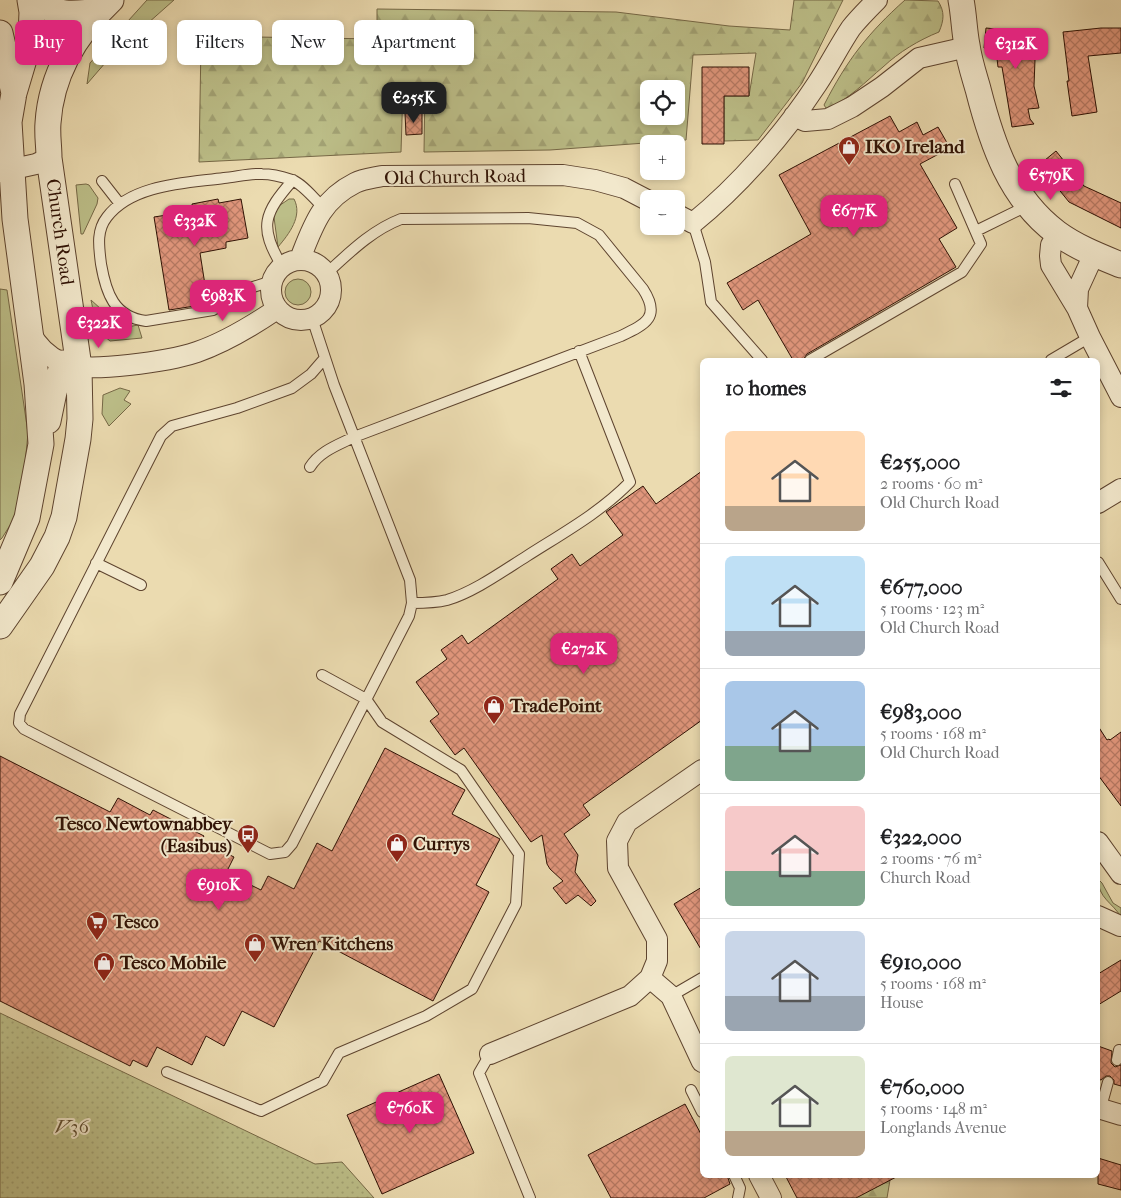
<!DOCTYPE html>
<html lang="en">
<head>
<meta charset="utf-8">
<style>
  :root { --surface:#fff; --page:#f2f2f2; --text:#202124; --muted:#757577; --line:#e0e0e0; --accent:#db2777 }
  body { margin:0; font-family:"IM FELL French Canon",serif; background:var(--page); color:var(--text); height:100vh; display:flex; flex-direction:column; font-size:19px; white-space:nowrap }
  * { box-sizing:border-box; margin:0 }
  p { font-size:16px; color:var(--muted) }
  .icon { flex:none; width:28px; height:28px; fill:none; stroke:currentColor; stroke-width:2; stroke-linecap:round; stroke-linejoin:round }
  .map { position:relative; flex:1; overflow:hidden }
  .panel { position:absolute; left:700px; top:358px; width:400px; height:820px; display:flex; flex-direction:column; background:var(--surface); border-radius:8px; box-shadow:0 2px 8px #0003 }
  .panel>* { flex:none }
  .guide { position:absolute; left:15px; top:20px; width:475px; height:45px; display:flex; gap:10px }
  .fabs { position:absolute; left:640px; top:80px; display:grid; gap:10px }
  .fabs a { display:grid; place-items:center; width:45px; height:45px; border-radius:8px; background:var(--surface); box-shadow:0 2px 8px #0003; font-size:25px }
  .price { position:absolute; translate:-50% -42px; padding:0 11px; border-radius:10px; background:var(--accent); color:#fff; font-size:16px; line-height:32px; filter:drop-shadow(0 1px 2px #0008) }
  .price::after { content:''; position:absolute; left:50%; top:30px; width:15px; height:11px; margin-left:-8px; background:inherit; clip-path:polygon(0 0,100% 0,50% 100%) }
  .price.current { background:#222; color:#fff }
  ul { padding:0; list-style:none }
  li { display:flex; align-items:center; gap:15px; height:125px; padding:0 25px }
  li+li { border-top:1px solid var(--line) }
  li span { display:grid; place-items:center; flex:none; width:140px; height:100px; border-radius:8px; color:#555 }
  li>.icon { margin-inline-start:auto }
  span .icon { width:60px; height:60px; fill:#fffc; stroke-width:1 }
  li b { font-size:21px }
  h2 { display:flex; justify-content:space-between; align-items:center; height:60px; padding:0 25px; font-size:21px }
  .chip { padding:0 18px; border-radius:8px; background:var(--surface); box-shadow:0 2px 8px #0003; font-size:18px; line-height:45px }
  .chip.current { background:var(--accent); color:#fff }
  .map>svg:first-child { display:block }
  .grass { fill:#bcbe88; stroke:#766846 }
  .forest { fill:url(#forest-firs); stroke:#766846; fill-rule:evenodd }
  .park { fill:url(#park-dots); stroke:#766846 }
  .building { fill:url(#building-cross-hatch); stroke:#2f1104 }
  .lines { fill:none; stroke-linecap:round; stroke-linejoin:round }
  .service-casing { stroke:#5e442f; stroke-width:12 }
  .minor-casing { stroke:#5e442f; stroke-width:22 }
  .tertiary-casing { stroke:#5e442f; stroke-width:27 }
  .service { stroke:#f2e8cc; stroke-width:10 }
  .minor { stroke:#f2e8cc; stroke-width:20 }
  .tertiary { stroke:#f2e8cc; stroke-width:25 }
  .labels { text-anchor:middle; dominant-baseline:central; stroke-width:4; stroke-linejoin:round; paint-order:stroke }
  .poi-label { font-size:19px; font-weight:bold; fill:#2f1104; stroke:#f2e8cc; text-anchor:start }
  .street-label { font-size:19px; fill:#2f1104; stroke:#f2e8cc }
  .park-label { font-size:19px; font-style:italic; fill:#604e32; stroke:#f2e8cc }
</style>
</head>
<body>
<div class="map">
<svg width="1121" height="1198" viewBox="0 0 1121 1198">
  <defs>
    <pattern id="forest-firs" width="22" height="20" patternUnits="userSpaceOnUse" patternTransform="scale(1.25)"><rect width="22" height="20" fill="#bcbe88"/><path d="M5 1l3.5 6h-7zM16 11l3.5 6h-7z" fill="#a2a274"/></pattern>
    <pattern id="park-dots" width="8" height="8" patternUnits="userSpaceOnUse" patternTransform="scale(1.25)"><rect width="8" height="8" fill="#bcbe88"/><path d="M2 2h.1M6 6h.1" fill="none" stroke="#a2a274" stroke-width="1.8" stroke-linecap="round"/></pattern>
    <pattern id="building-cross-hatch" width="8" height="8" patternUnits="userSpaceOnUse" patternTransform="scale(1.25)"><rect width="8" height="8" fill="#e0967c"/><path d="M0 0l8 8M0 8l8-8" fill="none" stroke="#b67963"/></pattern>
  </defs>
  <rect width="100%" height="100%" fill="#ebdbb0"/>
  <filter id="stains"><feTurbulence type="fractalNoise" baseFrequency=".004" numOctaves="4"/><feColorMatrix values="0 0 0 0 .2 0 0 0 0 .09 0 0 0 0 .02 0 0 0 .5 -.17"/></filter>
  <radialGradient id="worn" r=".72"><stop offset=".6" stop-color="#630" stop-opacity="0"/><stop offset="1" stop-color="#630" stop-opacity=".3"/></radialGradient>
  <path class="grass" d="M147,0H174L112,55L87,84L90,63Z
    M86,184L89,185L98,198L97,204L83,234H81L76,185Z
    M289,199H294C303,216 289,234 278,247L273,210Z
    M285 292a13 13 0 1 1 26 0a13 13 0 1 1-26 0Z
    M0,289L7,290L28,433L24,475L14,519L2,538L0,540Z
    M91,300L122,328L138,325L142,338L110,341C95,329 95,318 91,300Z
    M120,388L130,391L124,400L131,404L109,426L102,414L103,395Z
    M1098,879L1102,883L1113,903L1121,908V917C1113,903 1098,898 1098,879Z"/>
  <path class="forest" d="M794,0H843L802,83L758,140L724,141V96H749L756,53L693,55L686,140L550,150L424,152L425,88L403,87L401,152L199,162L201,43L256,37L377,39V9L616,12L729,26L790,30ZM649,89H676V116H649Z
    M905,0L938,1C945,12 944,20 939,32C919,40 899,52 883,67C866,81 848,101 826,108L824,105C847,60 868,33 905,0Z
    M890,1180L887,1198H854Z"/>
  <path class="park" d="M0,1013L315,1164L342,1162L374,1198H0Z"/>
  <path class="building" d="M986,28L1036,33L1034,86L1039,108L1028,109L1030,119L1034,124L1012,127L1002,67H998L996,50L984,48Z
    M1101,28H1121V53L1088,56L1097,112L1072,116L1067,81H1069L1063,32Z
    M702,67H749V96H724V144H702Z
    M405,113H422V134L406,135Z
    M890,116L899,132L917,122L923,135L938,127L950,148L920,164L957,228L939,239L956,267L807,354L803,360H793L758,300L743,310L727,283L811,234L779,175Z
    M1056,151L1084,186L1121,203V228L1069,202L1039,165Z
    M218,199L219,203L241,199L248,238L226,242V248L200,253L208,304L169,310L154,217L193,211L192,204Z
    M702,471V720L583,805L590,815L564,834L578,855L575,872L596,901L591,906L578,895L566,904L553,888L563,881L550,869L547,864L542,835L531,842L464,748L455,755L430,721L439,714L416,682L447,659L441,650L462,635L468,644L558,579L551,569L572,554L580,566L623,535L606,512L643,486L656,504Z
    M1098,726L1107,740L1109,739L1110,740L1121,732V806L1098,775Z
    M385,748L465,790L452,814L500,839L476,885L489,892L433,1001L319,941L274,1027L242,1011L224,1046L206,1036L192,1065L157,1047L147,1067L133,1060L130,1066L0,1001V756L110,812L118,798L150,815L153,810L204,836L201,841L234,857L227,871L229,872L228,874L261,890L268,876L294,889L317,843L332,851Z
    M702,887V951L674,904Z
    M1121,960V991L1098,1005V974Z
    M1098,1046L1112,1051L1111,1063L1115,1067L1121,1065V1086L1114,1084V1080L1110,1076H1106L1101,1080L1098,1079Z
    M439,1074L474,1153L382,1194L347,1115Z
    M685,1104L702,1136V1175H727L730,1184L704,1198H611L588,1155Z
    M1098,1158L1121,1165V1190L1098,1184Z
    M785,1175H900L856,1198H797Z"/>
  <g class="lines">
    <g class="service-casing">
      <path id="service" d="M102,181L120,204
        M693,223L705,262L711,302L762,360
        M976,231L1027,206
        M282,266C258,227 264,213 293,180
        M272,281L253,287L213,310L146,321C114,317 106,293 101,264C99,247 96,231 107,217C132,184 187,183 224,178C236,177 250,173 262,174C271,174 283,177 292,180C303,184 314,199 323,207
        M312,318L334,385L410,580L412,603L409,616L292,844L285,852L270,854L24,729L19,723L20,714L161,436L172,426L237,408L292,388L311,374L324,359
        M810,360L962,272L981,244L955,184
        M1051,360L1090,337
        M310,467C320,451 338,445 354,437L621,336C646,324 661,317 643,289L599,235L577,223L528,218L401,219C372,230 349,253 327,273
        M1098,562L1121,599
        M96,563L141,585
        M412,603C424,603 435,603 447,600C474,592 503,571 527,556C563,533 601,512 630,482L579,351
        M671,996L702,978
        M490,1054L479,1073L530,1198
        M1117,1060L1119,1050
        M167,1072L261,1111L323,1081L339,1053L426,1016L472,989L516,904L519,854L461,770L382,722L366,699L322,675
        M691,1090L702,1112
        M1103,1100L1108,1082
        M734,1175L740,1188L738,1198"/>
    </g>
    <g class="minor-casing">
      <path id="minor" d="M794,116L805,121L828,119L852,107L882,87L919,58L967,47
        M0,172L36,164L49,158
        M676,214L693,223C739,186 785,133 817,84C829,66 839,46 851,28C859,18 868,9 877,0
        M1058,234L1051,245L1050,256L1051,265L1077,308L1090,337L1121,397
        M300,259C313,226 321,200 355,183C363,179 373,178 382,176L563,175L595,180L624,188L649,201
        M271 290a30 30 0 1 1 60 0a30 30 0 1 1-60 0Z
        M1077,308L1078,289L1094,254
        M30,332C37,346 47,356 62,363C87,374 170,361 197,352C226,342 252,326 277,309
        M1098,503L1121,489
        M1098,842L1121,874
        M1098,916L1120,926
        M650,978L671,996L702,1062
        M490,1054L630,996L650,978L657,961V939L618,868L617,841L627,822L702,770
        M1098,1108L1121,1115
        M759,1175L771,1198"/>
    </g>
    <g class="tertiary-casing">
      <path id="tertiary" d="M37,0C57,17 74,14 99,11
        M961,0C964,15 964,30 967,45C969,60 974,75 978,89C992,144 1010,198 1057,233C1076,247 1099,256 1121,265
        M0,33L14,93
        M48,421L54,392L63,363
        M0,582L27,518L41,444L37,384L15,219L9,122L14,93L31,36L32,12L30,0
        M0,626L42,566L57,537L64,517L78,439L80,419L79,367L49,158C49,146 47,135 48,123C51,75 76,33 111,0"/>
    </g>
    <use href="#service" class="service"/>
    <use href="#minor" class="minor"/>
    <use href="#tertiary" class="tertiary"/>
  </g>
  <defs>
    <g id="shop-pin" transform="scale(1.125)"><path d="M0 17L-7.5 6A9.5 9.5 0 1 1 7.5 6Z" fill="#8f2418" stroke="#f2e8cc"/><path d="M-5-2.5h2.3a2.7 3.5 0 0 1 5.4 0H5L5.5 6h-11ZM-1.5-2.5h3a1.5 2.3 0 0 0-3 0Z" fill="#fff"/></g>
    <g id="bus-pin" transform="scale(1.125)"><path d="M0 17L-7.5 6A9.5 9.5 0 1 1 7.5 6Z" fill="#8f2418" stroke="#f2e8cc"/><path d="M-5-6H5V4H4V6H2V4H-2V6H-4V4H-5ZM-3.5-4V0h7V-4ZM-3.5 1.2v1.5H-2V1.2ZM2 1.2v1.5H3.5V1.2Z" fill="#fff"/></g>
    <g id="supermarket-pin" transform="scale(1.125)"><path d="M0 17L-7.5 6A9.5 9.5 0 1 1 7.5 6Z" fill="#8f2418" stroke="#f2e8cc"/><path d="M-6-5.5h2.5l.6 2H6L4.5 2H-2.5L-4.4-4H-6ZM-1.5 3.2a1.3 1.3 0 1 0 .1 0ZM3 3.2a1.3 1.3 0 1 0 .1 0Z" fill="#fff"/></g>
  </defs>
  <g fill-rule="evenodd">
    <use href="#shop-pin" x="849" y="147"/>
    <use href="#shop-pin" x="494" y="706"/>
    <use href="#bus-pin" x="248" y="835"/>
    <use href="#shop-pin" x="397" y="844"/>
    <use href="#supermarket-pin" x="97" y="922"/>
    <use href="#shop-pin" x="255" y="944"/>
    <use href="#shop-pin" x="104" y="963"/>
  </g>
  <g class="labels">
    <g class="poi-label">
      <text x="865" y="147">IKO Ireland</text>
      <text x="510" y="706">TradePoint</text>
      <text x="232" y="824" text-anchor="end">Tesco Newtownabbey<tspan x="232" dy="22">(Easibus)</tspan></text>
      <text x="413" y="844">Currys</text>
      <text x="113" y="922">Tesco</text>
      <text x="271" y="944">Wren Kitchens</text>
      <text x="120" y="963">Tesco Mobile</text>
    </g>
    <g class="street-label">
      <text transform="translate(455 177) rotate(-1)">Old Church Road</text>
      <text transform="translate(60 232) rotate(82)">Church Road</text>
    </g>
    <g class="park-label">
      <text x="72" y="1127">V36</text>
    </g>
  </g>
  <rect width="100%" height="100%" filter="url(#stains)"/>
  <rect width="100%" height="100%" fill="url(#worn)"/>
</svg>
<div class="fabs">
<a><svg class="icon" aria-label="locate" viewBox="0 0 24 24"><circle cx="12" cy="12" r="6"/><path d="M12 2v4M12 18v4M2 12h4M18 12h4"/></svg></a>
<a>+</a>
<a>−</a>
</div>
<b class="price" style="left:1016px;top:70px">€312K</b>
<b class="price current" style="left:414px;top:124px">€255K</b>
<b class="price" style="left:1051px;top:201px">€579K</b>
<b class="price" style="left:854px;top:237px">€677K</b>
<b class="price" style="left:195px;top:247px">€332K</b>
<b class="price" style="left:223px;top:322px">€983K</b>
<b class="price" style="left:99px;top:349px">€322K</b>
<b class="price" style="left:584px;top:675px">€272K</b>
<b class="price" style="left:219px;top:911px">€910K</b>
<b class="price" style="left:410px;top:1134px">€760K</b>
<div class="guide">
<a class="chip current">Buy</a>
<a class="chip">Rent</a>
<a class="chip">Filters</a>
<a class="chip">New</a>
<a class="chip">Apartment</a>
</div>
<section class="panel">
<h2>10 homes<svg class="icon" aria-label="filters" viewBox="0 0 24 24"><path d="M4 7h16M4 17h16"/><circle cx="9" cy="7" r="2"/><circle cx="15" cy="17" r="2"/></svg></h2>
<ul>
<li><span style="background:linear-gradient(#ffd9b3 75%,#b9a48a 0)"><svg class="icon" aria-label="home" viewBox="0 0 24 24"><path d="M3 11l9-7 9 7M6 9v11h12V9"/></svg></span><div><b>€255,000</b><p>2 rooms · 60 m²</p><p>Old Church Road</p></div></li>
<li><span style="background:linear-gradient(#bfe0f5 75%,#9aa5b1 0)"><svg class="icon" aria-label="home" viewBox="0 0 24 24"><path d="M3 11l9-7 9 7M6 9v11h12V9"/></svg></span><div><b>€677,000</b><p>5 rooms · 123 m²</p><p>Old Church Road</p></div></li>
<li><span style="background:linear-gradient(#a9c7e8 65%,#7fa58c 0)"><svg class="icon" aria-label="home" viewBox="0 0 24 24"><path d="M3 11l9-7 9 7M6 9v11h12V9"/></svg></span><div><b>€983,000</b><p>5 rooms · 168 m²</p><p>Old Church Road</p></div></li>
<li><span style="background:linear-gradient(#f6c9c9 65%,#7fa58c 0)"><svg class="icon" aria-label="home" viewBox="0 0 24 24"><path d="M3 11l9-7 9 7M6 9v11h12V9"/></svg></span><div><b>€322,000</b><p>2 rooms · 76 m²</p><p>Church Road</p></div></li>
<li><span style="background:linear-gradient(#c9d6e8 65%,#9aa5b1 0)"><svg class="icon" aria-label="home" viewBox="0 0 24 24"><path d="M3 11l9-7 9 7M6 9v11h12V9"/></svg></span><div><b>€910,000</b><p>5 rooms · 168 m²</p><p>House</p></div></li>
<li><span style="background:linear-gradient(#dfe7d0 75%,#b9a48a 0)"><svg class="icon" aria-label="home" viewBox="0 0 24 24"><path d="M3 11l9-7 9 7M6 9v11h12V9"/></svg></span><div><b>€760,000</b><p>5 rooms · 148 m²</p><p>Longlands Avenue</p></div></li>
</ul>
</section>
</div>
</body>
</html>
